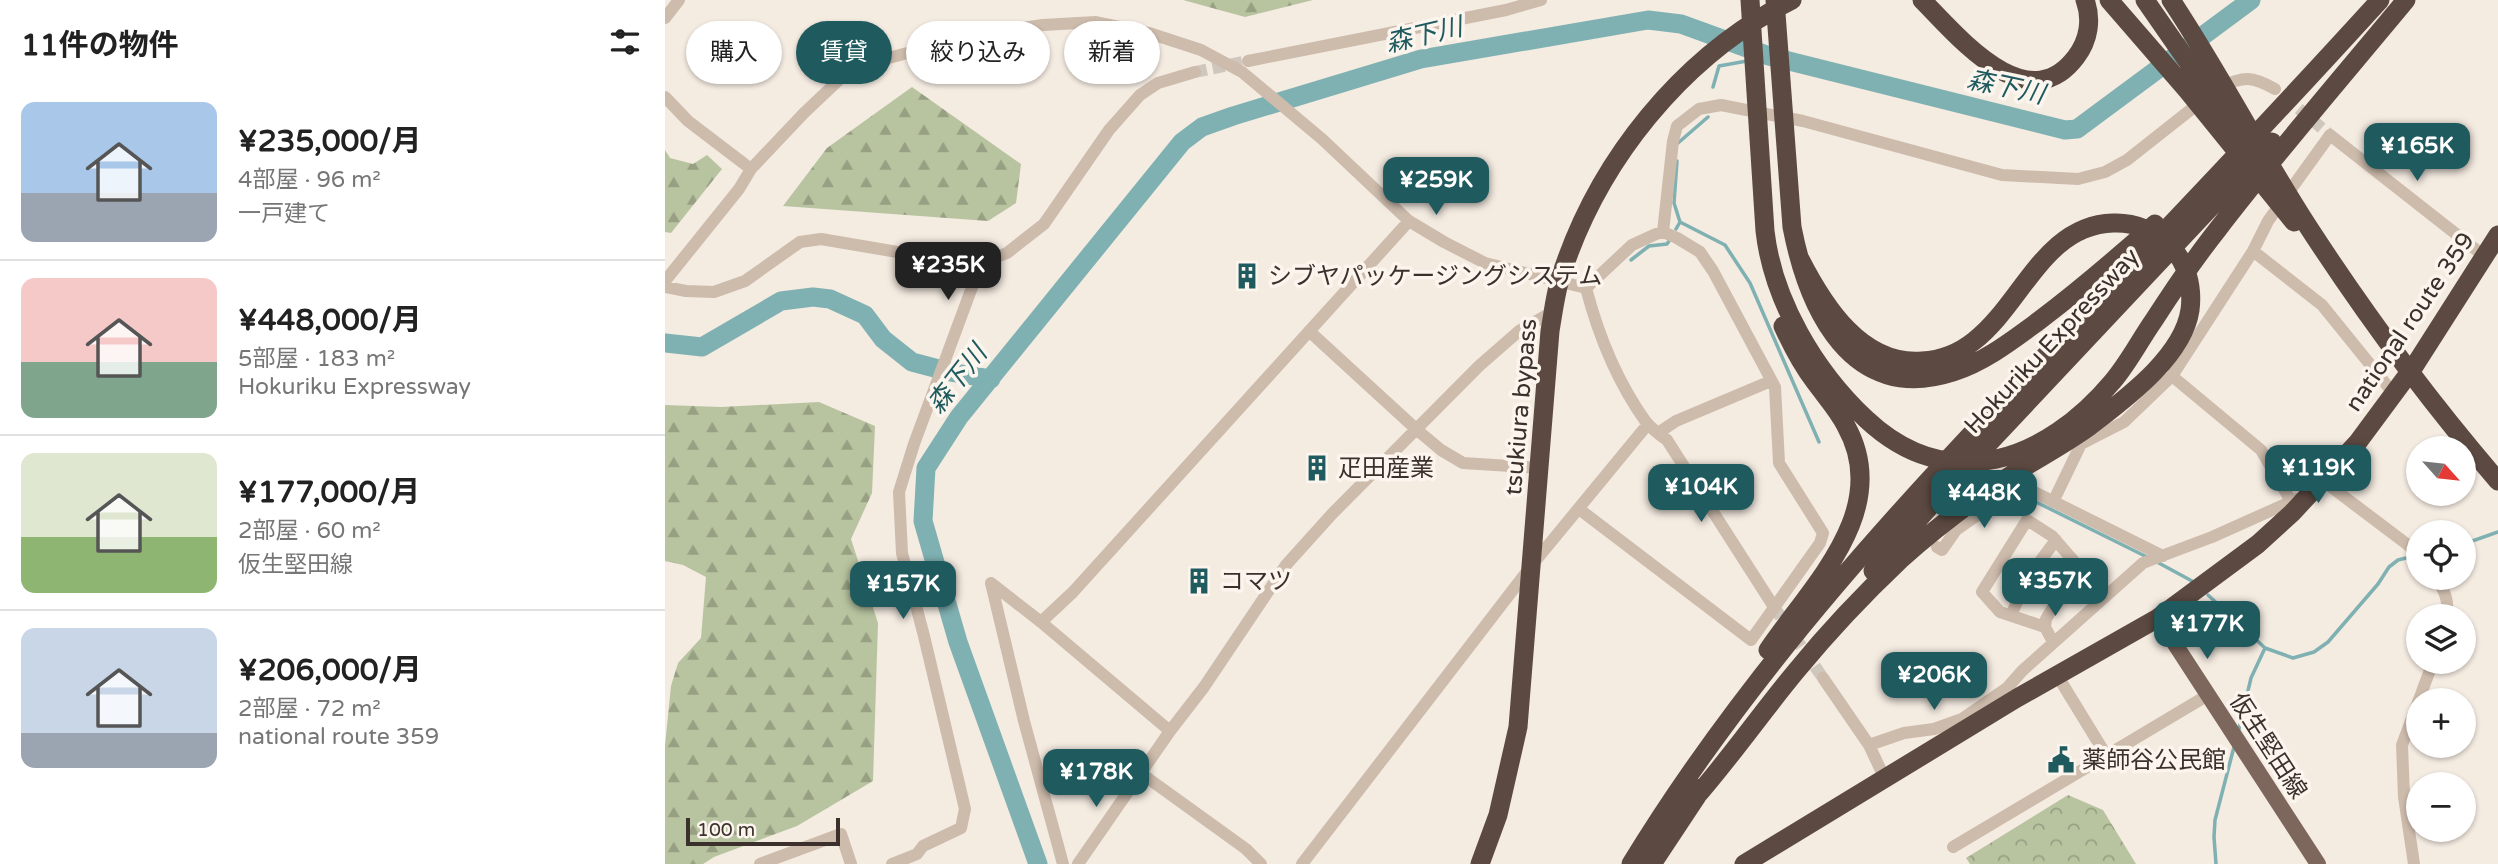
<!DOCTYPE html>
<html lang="ja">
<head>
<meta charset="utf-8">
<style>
  :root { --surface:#fff; --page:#f6f6f6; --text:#222; --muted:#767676; --line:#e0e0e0; --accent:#1f5a5e }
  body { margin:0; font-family:"Varela Round","Noto Sans JP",sans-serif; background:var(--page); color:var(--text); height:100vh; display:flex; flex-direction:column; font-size:26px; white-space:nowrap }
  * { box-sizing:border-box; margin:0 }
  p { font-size:23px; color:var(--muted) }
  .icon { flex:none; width:38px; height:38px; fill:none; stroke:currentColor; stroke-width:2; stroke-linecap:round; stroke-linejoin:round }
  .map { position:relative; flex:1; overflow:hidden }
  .panel { display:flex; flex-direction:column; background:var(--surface); width:665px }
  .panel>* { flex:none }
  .banner { position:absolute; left:21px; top:21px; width:665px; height:63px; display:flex; gap:14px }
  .needle { width:46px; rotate:117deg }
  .controls { position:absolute; left:1741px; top:436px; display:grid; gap:14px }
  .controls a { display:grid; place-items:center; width:70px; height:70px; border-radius:50%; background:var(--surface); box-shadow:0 2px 5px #0004; font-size:35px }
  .scale { position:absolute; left:21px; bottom:18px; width:154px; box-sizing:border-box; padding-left:7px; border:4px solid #3b302b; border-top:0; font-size:19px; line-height:24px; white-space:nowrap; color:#3b302b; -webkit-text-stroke:5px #fbf5ee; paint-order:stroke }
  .price { position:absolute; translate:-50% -60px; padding:0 16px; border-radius:14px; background:var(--accent); color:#fff; font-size:23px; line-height:46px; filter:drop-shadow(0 2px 4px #0008) }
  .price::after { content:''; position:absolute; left:50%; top:42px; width:21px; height:16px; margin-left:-10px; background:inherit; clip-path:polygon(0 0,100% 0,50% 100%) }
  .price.current { background:#222; color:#fff }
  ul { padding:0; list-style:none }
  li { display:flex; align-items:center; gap:21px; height:175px; padding:0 21px }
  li+li { border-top:2px solid var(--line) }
  li span { display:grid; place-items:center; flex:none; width:196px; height:140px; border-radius:14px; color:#555 }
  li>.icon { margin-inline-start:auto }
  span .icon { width:84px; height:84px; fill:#fffc; stroke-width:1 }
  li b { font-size:30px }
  h2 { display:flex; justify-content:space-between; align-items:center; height:84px; padding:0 21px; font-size:30px }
  .pill { padding:0 24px; border-radius:32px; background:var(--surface); box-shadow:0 2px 5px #0004; font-size:24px; line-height:63px }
  .pill.current { background:var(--accent); color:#fff }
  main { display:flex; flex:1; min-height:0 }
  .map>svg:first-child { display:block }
  .forest { fill:url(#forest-firs) }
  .park { fill:url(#park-crowns) }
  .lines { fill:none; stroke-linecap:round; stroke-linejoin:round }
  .stream { stroke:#7fb0b2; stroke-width:3.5 }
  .river { stroke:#7fb0b2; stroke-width:19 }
  .minor-tunnel { stroke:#cfc6bd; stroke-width:12; stroke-dasharray:12 6; stroke-linecap:butt }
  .minor { stroke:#cdbbac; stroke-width:12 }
  .major { stroke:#7d675c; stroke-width:16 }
  .highway { stroke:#5c4a42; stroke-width:19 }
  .labels { text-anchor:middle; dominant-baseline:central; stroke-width:7; stroke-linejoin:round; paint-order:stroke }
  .poi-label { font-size:24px; fill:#3b302b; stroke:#fbf5ee; text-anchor:start }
  .street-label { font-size:24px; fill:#3b302b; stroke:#fbf5ee }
  .water-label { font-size:26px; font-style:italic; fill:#1f5a5e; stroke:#fbf5ee }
</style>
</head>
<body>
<main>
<section class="panel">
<h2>11件の物件<svg class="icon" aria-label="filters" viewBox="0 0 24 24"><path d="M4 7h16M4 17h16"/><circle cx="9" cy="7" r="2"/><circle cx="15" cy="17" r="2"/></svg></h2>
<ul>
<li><span style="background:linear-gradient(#a9c7e8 65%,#9aa5b1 0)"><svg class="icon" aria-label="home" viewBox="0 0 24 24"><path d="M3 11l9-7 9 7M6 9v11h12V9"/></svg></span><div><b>¥235,000/月</b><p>4部屋 · 96 m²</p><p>一戸建て</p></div></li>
<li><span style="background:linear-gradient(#f6c9c9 60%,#7fa58c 0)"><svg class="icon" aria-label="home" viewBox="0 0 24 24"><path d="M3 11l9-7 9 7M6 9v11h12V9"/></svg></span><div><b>¥448,000/月</b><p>5部屋 · 183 m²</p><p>Hokuriku Expressway</p></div></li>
<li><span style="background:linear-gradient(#dfe7d0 60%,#8fb573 0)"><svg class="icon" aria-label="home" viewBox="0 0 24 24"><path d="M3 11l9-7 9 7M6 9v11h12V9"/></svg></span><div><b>¥177,000/月</b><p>2部屋 · 60 m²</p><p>仮生堅田線</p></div></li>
<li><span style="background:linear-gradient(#c9d6e8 75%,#9aa5b1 0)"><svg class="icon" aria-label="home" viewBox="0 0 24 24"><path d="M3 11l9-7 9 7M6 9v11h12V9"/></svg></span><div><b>¥206,000/月</b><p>2部屋 · 72 m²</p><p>national route 359</p></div></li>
</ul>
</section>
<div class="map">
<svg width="1833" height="864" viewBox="0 0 1833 864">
  <defs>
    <pattern id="forest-firs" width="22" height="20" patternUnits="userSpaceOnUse" patternTransform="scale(1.75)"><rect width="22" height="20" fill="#b8c4a0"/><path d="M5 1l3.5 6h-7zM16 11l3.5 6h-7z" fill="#97a083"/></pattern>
    <pattern id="park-crowns" width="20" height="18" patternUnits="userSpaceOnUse" patternTransform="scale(1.75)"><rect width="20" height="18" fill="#b8c4a0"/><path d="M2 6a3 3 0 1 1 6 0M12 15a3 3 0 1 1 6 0" fill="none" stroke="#97a083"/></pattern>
  </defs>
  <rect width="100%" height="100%" fill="#f4ebe1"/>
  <path class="forest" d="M518,0H648L580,17Z
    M247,87L356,164L351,203L323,221L118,206L162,148Z
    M0,150L5,158L28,164L42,155L57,169L6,233L0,232Z
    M154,402L210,426L207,493L186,539L213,623L208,781L132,826L49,857L38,864H0V745L6,686L13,663L36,638L41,577L18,565L0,561V405L56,407Z"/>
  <path class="park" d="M1403,795L1438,810L1471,864H1305L1301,858Z"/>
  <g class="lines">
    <path class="stream" d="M1048,87L1054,66L1082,61
      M1013,143L1043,117
      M1012,161L1009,203L1015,222L1060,245L1085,283L1154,442
      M1011,229L1015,222
      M966,260L984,246L1002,244L1004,241
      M1351,492L1482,557
      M1799,544L1833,532
      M1492,562L1527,581
      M1543,595L1600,648L1628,658L1649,652L1663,642L1713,584L1724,567L1733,560L1749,556
      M1573,733L1586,678L1600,648
      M1551,864L1549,837L1550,820L1569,747"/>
    <path class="river" d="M0,343L37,347L116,301L148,297L165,299L200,315L218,339L247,362L285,372L326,379
      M373,864L293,642L258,521L261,468L294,417L517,142L537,127L568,116L756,59L983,20L1016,24L1104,56L1400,130L1412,129L1586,0"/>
    <path class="minor-tunnel" d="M530,72L583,61
      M1620,97L1665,135
      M1109,607L1158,678"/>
    <path class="minor" d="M0,18L14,0
      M583,61L841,10L876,0
      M1555,87C1579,76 1587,76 1610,89
      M0,97L23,121L86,169
      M998,232L1008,141L1012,126L1034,109L1056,105L1138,121L1337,175L1413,179L1440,172L1462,160L1538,100
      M1588,251L1657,305L1729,394
      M0,281L74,189L86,169L139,113L176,78L220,59L313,34L378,25L431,22L484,33L536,50L577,72L657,139L744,221L779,242L820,263L921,288
      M0,287L21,291L49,292L80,281L135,242L156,239L285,261L316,263L342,253L379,224L444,130L475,95L493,83L530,72
      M921,288C933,334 953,383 981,422C987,429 995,435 1002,440L1109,607
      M644,331L751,429L776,450L798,463L875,468
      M1507,376L1596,450L1627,503
      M993,433L1011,421L1106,381
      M1652,484L1657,480L1743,545L1754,556
      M1388,502L1416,444L1459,422L1507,376L1588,251L1603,221L1665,135L1819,256
      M914,509L1086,640L1155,543L1158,533L1114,463L1110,387L1048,271L1035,252L1012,238L998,232L991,234L967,245L921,288
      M1272,547L1277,550L1291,530L1355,485L1498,556
      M1771,578C1779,590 1785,601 1781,616
      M326,583L359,721L398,864
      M326,583L376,622
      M1346,615L1364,576L1391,540
      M1380,627L1381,619L1413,566L1387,536L1362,520L1317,592L1335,612L1380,627L1388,642
      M1392,675L1441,755
      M1158,678L1204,745L1220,779
      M1343,704L1342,688L1357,671L1478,563L1547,537L1632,499
      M505,731L376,622L408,592L744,221
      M1204,745L1239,733L1269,729L1297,719L1342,688
      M477,774L581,849L596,864
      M1288,847L1543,695
      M95,864L176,834L186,864
      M227,864L252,854L258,846L296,828L300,809L259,636L237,553L234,492L249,444L316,263
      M413,864L505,731L539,687L621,565L667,514L814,366L854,331L889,311
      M637,864L867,565L983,424
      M1749,864L1739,797L1737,745L1768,662"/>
    <path class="major" d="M1493,618L1653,864"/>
    <path class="highway" d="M1085,0L1100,231C1108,301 1150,371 1201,419C1284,497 1381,461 1448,381C1464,362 1475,340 1489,320C1509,289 1530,258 1553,229C1613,151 1678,76 1741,0
      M1110,0L1127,227C1143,309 1186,405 1288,372C1319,362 1345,342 1371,323C1412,292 1451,259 1490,224
      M1257,0C1292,35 1362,122 1411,57C1424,40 1427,19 1420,0
      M1444,0L1522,90L1629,222
      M1480,0L1580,144
      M1506,0C1555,74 1596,154 1644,228C1702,317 1764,401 1833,481
      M1208,571L1275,495L1607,142
      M1103,650C1147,585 1228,510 1181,426C1173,410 1161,397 1150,382C1137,365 1127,346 1118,326
      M1030,798C1066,757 1097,712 1132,670C1164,631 1199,594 1235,560C1266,532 1300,506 1334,483C1364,463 1396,447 1425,426C1460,399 1518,357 1525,310C1528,287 1522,262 1505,246C1490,231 1470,222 1448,223C1379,225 1357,304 1309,341C1294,353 1276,360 1257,361C1197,366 1159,306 1135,259
      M815,864L833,815L853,727L885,331C888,314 890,296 895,279C932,161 1017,56 1127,0
      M966,864C1086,667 1245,497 1404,331C1509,222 1613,112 1715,0
      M987,864L1038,787
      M1079,864L1352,698L1493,618L1593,544L1627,513L1693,442L1750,365L1833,235"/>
  </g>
  <defs>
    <g id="building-bare" transform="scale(2.1)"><path d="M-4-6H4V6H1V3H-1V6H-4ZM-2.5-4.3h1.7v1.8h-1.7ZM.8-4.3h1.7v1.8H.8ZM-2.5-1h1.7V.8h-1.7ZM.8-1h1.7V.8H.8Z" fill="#1f5a5e" stroke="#fbf5ee" stroke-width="2.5" paint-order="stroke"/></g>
    <g id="civic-bare" transform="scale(2.1)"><path d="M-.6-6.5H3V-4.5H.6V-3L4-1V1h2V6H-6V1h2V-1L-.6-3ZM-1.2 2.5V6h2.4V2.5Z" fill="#1f5a5e" stroke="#fbf5ee" stroke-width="2.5" paint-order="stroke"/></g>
  </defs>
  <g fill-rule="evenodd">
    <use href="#building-bare" x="582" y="276"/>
    <use href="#building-bare" x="652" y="468"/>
    <use href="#building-bare" x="534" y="581"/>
    <use href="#civic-bare" x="1396" y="760"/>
  </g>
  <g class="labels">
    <g class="poi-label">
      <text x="603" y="276">シブヤパッケージングシステム</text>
      <text x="673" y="468">疋田産業</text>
      <text x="555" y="581">コマツ</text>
      <text x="1417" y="760">薬師谷公民館</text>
    </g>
    <g class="street-label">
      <text transform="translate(1745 322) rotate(-56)">national route 359</text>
      <text transform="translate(1387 341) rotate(-47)">Hokuriku Expressway</text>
      <text transform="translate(856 407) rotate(-85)">tsukiura bypass</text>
      <text transform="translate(1603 746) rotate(57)">仮生堅田線</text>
    </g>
    <g class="water-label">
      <text transform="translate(759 35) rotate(-13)">森下川</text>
      <text transform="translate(1341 87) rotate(12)">森下川</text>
      <text transform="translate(292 379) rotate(-52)">森下川</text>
    </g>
  </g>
</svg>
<div class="controls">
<a><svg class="needle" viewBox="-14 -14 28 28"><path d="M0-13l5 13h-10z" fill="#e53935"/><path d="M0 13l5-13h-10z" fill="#767676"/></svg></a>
<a><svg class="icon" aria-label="locate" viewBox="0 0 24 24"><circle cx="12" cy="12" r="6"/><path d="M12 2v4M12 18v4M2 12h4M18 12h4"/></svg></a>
<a><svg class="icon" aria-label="layers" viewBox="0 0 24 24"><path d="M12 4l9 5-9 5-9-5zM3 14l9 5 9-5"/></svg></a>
<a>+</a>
<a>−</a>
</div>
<div class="scale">100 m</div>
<b class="price" style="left:1752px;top:183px">¥165K</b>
<b class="price" style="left:771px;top:217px">¥259K</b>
<b class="price current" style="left:283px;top:302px">¥235K</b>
<b class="price" style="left:1653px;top:505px">¥119K</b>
<b class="price" style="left:1036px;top:524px">¥104K</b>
<b class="price" style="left:1319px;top:530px">¥448K</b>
<b class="price" style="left:1390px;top:618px">¥357K</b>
<b class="price" style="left:238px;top:621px">¥157K</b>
<b class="price" style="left:1542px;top:661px">¥177K</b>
<b class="price" style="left:1269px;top:712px">¥206K</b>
<b class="price" style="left:431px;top:809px">¥178K</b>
<div class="banner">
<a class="pill">購入</a>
<a class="pill current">賃貸</a>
<a class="pill">絞り込み</a>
<a class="pill">新着</a>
</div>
</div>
</main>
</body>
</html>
